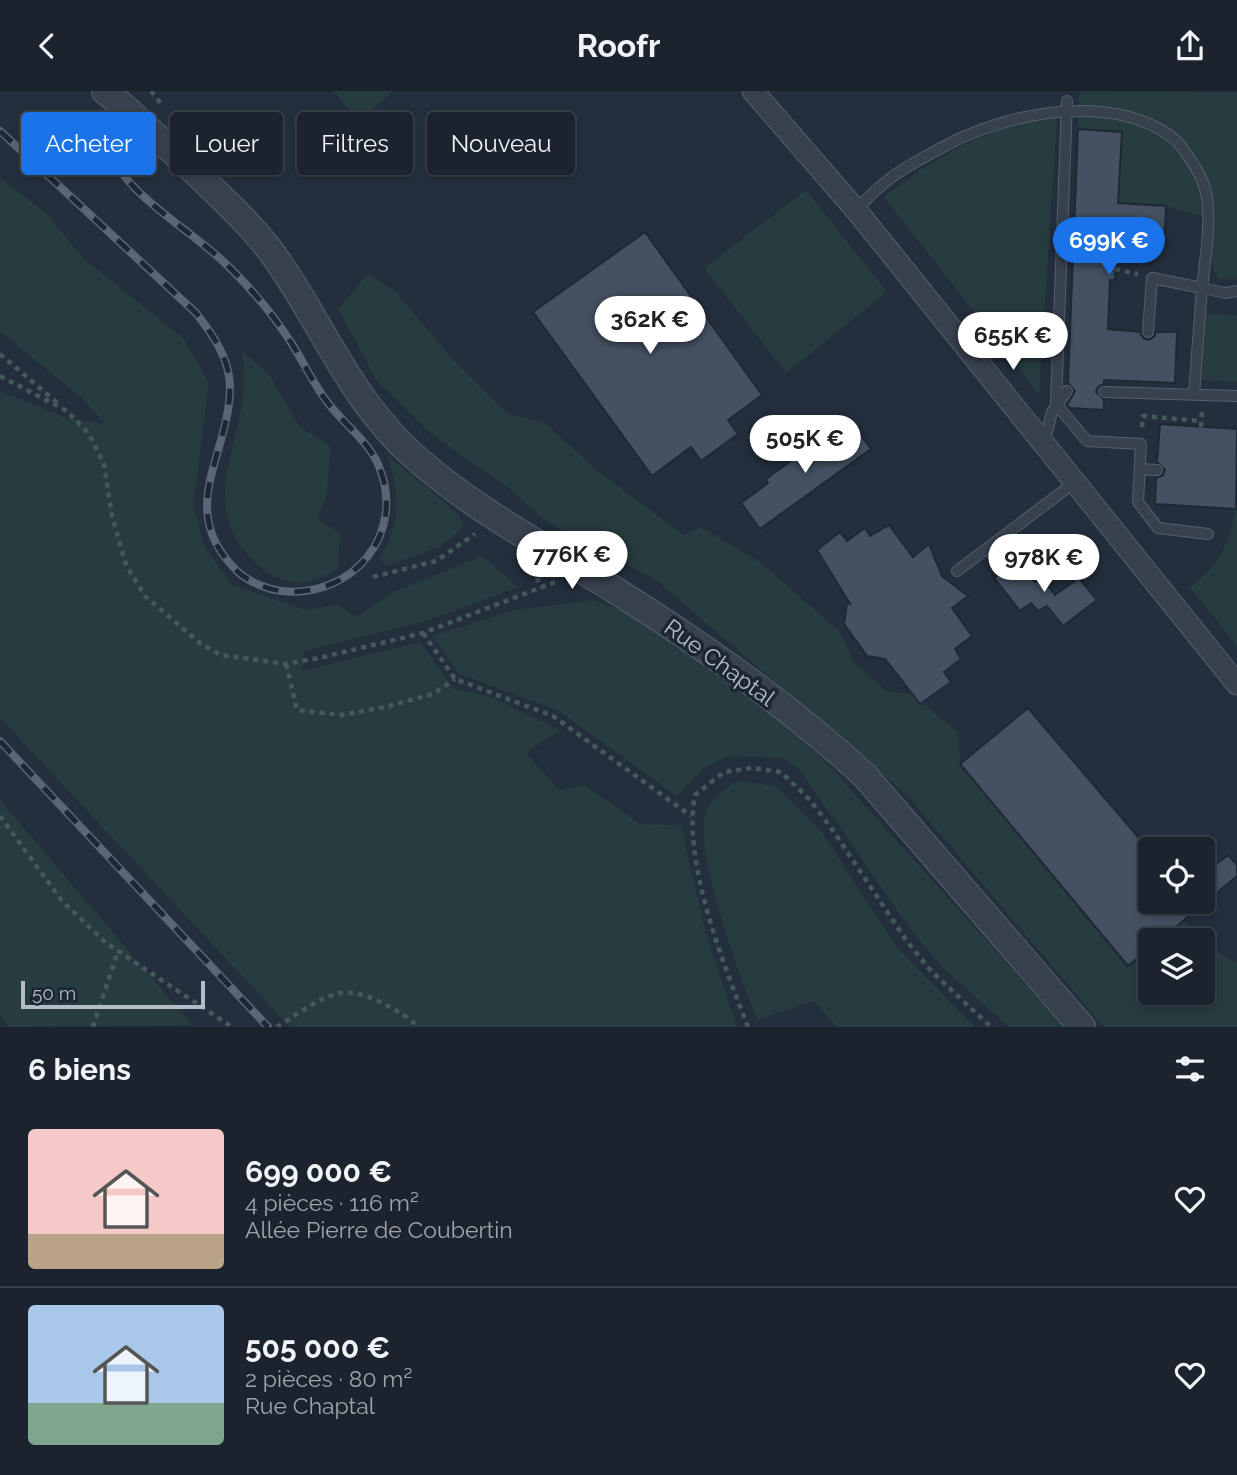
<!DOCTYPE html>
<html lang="fr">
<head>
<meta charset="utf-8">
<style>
  :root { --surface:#1b232e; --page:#282f3a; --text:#f1f3f6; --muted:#a0a4aa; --line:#39404a; --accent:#1a73e8 }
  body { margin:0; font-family:Raleway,sans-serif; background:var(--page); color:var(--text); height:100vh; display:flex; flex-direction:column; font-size:26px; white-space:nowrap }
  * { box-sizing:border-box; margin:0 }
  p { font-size:23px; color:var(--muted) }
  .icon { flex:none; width:38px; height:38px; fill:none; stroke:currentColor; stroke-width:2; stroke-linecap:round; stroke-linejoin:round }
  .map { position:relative; height:936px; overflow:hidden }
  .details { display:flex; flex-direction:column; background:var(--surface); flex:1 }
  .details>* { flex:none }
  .guide { position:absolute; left:21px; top:21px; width:700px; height:63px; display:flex; gap:14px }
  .buttons { position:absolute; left:1138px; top:746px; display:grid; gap:14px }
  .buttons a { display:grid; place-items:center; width:77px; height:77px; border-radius:7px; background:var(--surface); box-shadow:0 4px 10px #0003,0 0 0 2px var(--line); font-size:35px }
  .scale { position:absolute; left:21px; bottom:18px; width:184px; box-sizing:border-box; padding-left:7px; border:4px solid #b4bcc9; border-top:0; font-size:19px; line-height:24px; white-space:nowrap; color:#b4bcc9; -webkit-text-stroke:5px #1d2633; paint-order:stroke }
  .price { position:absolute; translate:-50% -60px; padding:0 16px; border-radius:24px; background:#fff; color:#222; font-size:23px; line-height:46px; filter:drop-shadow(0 2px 4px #0008) }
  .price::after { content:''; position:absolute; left:50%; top:42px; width:21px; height:16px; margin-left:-10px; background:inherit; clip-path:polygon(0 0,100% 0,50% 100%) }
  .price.on { background:var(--accent); color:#fff }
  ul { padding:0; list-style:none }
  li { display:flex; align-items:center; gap:21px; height:175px; padding:0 28px }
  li+li { border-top:2px solid var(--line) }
  li span { display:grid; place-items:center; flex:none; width:196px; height:140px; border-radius:7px; color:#555 }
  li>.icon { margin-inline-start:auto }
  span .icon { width:84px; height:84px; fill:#fffc; stroke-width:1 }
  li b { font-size:30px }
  h2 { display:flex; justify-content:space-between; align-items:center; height:84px; padding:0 28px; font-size:30px }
  .pill { padding:0 24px; border-radius:7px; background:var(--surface); box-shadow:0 4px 10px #0003,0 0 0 2px var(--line); font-size:24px; line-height:63px }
  .pill.on { background:var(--accent); color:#fff }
  header { display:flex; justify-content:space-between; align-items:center; height:91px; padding:0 28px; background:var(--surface); font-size:32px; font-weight:700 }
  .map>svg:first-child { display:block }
  .green { fill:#263c3f }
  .building { fill:#455162; stroke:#1f2835; stroke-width:2 }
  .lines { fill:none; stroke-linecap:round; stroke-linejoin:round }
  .service-casing { stroke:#565f6c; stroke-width:12 }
  .minor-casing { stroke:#565f6c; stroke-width:23 }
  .tertiary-casing { stroke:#565f6c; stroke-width:28 }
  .path { stroke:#44595c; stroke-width:4.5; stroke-dasharray:5 5; stroke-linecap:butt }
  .service { stroke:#38414e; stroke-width:10 }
  .minor { stroke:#38414e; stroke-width:21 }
  .tertiary { stroke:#38414e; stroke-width:26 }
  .rail-casing { stroke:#5a6575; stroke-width:8 }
  .rail { stroke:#1d2633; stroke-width:5; stroke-dasharray:16; stroke-linecap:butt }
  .labels { text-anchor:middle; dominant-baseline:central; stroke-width:7; stroke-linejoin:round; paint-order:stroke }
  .street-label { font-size:23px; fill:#b4bcc9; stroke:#1d2633 }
</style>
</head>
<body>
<header><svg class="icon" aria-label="back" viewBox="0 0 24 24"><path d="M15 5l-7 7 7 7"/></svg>Roofr<svg class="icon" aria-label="share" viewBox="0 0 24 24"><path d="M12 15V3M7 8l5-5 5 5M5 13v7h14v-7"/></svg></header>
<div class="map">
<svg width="1237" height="936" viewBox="0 0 1237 936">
  <rect width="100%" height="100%" fill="#242f3e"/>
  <path class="green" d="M334,0H394L358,30Z
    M1079,0L1237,1V188H1219L1213,178L1212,128L1166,115L1118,112L1121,41L1078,38Z
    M1057,25L1039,304L884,106C931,68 996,31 1057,25Z
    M0,87L46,122L84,168L184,248L209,292L193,414L205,457L233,494L306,519L338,514L357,526L391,502L482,465L518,496L426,530L304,560L302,580L420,551L454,598L489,605L560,639L526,662L559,699L584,694L640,733L681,734L706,844L737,936H290L0,627V300L63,326L105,333L84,309L0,240Z
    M806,99L887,201L786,282L704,177Z
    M368,183L396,201L454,270L508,323L544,331L600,382L684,444L701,436L760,471L840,541L854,571L886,600L912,603L958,642L960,673L1127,875L1150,857V901H1202V849H1160L1183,830L1225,866L1237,871V936H1104L907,704L656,489L544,429L511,399L430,342L377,290L338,218Z
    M1206,223L1237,224V291L1202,289Z
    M242,260L269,283L299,335L331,356L326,407L317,428L340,442L338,478C308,493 298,497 268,482C259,478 254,470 248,464C200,412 242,351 244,293C245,282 243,271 242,260Z
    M386,363L458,423L464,436L440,456L387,475L379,468C402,432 400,401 386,363Z
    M1237,395V555L1190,496C1227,470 1234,439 1237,395Z
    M594,509L624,521L758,608L825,670L1064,936H1009L941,875L909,836L800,679L783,667L728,665L704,677L677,705L557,619L459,583L432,545L514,519Z
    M737,690L777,695L821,740L898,858L975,936H837L814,910L758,929C741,893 695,760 705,725C710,707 723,699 737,690Z
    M0,709L192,934L9,936L0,925Z"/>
  <path class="building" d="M1078,38L1122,41L1118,112L1166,115L1164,157L1117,154L1115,189H1110L1108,238L1140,241L1143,247L1148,249L1154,246L1156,241H1177L1175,292L1104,289V293L1098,296L1096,301L1104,309V319L1070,317L1067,314L1075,300L1068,292Z
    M645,141L762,304L728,329L738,343L701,370L691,356L652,385L533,221Z
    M852,332L871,358L760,438L741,412L768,392L766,388L816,351L819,355Z
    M1160,333L1237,338L1236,418L1155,413L1156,387L1163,384L1165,379L1157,371Z
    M889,434L913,466L929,453L942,485L968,505L952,517L972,545L955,558L961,568L944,581L951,591L920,613L885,568L867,565L844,533L847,512L850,513L817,459L840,441L847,450L865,437L870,445Z
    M1018,469L1035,491L1042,487L1055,504L1079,487L1097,509L1063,535L1047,515L1038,520L1031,512L1020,520L994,487Z
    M1028,617L1150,760V810H1202V784L1228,764L1237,774V785L1160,849H1150V857L1128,875L960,673Z"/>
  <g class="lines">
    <g class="service-casing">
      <path id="service" d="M1067,10L1056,313L1087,350L1141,353L1138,411L1158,437L1208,443
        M856,119C866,109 876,98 887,90C902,77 923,67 941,57C1010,19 1119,0 1178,51C1190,68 1204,85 1207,107C1211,136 1205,169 1202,197L1225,202L1237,200
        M1148,241L1152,187L1202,197L1194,303
        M1104,301L1237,305
        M1044,353L1052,321L1067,300
        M1140,378L1157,379
        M957,480L1075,391"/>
    </g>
    <g class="minor-casing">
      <path id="minor" d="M753,0L856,119L1237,593"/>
    </g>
    <g class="tertiary-casing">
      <path id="tertiary" d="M105,0C136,25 165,54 195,81C223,108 252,134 275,166C324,235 350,310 417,368C475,419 545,456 610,496C700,552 787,613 865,685L1082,936"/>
    </g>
    <path class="path" d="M151,0L162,14
      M1115,178L1138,183
      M0,263L61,315
      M0,285L67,320L89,343L104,373L112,425L126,474L145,505L201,553L221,564L286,573L319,567L423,542L555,491
      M1142,336L1143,325L1201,330
      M1201,336L1202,318
      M532,478L542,497
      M373,486L436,470L475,443
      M423,542L455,588L553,625L691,725
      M286,573L297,619L342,624L385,616L433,603L455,588
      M0,725L62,810L106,852L232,936
      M93,936L118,860
      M277,936C296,924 318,907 340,902C364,898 402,921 419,936
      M748,936C724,874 682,770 695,704L724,681L752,677L781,681L810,709L832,738L906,849L931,880L991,936"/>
    <use href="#service" class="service"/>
    <use href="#minor" class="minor"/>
    <use href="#tertiary" class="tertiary"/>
    <g class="rail-casing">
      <path id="rail" d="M0,40L196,222C213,244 230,268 230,297C229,366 174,419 238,481C249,491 266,498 281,500C353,508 408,442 378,373C367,349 344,333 328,312C314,294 304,272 292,253C273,223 251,197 225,172C182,132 127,106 103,51
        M0,650L268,936"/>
    </g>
    <use href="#rail" class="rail"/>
  </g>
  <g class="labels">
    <g class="street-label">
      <text transform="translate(720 571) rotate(36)">Rue Chaptal</text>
    </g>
  </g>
</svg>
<div class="buttons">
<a><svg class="icon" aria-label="locate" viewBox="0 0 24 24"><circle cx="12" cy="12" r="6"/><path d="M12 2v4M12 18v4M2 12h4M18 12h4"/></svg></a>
<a><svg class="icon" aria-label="layers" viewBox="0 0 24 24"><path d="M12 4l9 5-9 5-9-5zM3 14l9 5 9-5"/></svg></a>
</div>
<div class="scale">50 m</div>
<b class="price on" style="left:1109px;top:186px">699K €</b>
<b class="price" style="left:650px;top:265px">362K €</b>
<b class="price" style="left:1013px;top:281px">655K €</b>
<b class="price" style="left:805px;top:384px">505K €</b>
<b class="price" style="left:572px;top:500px">776K €</b>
<b class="price" style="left:1044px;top:503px">978K €</b>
<div class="guide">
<a class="pill on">Acheter</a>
<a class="pill">Louer</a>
<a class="pill">Filtres</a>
<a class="pill">Nouveau</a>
</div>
</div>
<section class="details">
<h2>6 biens<svg class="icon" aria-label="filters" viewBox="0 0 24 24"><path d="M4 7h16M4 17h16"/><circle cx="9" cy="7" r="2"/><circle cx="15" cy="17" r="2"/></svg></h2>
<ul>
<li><span style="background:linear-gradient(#f6c9c9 75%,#b9a48a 0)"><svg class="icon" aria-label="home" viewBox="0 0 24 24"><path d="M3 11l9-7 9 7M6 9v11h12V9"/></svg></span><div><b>699 000 €</b><p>4 pièces · 116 m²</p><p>Allée Pierre de Coubertin</p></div><svg class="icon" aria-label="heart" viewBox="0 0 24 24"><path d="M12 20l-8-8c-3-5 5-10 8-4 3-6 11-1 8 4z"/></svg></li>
<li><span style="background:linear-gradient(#a9c7e8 70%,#7fa58c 0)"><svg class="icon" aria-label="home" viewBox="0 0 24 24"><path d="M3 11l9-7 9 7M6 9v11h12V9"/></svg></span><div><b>505 000 €</b><p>2 pièces · 80 m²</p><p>Rue Chaptal</p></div><svg class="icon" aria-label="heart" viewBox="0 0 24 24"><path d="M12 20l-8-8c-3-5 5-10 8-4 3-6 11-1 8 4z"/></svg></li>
</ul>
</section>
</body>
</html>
